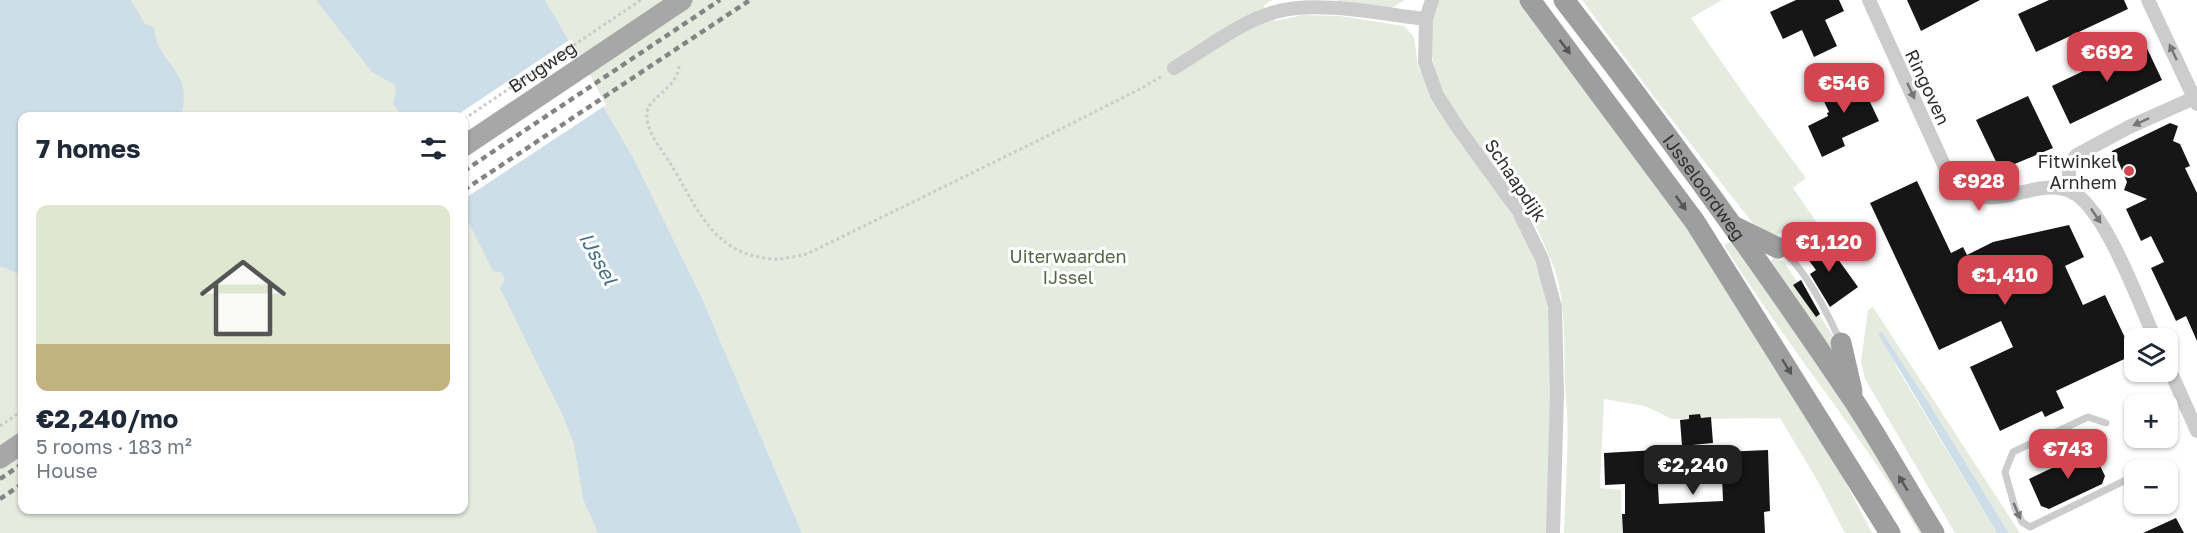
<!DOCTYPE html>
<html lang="en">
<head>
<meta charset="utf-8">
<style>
  :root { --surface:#fff; --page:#f2f2f3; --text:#1f2937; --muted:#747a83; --accent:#d34551 }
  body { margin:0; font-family:"Golos Text",sans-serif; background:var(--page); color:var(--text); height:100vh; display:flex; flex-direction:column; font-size:22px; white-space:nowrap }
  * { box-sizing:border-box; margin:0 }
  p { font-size:20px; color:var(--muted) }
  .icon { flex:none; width:33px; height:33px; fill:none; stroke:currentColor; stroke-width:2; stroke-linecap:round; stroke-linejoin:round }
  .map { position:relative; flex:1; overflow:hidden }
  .details { position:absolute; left:18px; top:112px; width:450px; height:402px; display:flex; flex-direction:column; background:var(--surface); border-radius:12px; box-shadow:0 2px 4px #0004 }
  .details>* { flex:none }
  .buttons { position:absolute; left:2124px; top:328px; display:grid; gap:12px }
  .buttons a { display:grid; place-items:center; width:54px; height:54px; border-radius:12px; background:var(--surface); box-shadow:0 2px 4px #0004; font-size:30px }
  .price { position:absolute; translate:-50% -51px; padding:0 14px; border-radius:12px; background:var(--accent); color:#fff; font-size:20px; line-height:39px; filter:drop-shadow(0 2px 3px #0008) }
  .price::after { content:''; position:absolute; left:50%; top:36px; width:18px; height:14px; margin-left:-9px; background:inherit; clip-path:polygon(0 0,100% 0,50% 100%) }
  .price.selected { background:#222; color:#fff }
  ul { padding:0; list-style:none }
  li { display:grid; align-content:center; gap:12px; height:318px; padding:0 18px }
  li span { display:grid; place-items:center; height:186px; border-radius:12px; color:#555 }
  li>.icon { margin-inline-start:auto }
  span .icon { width:108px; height:108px; fill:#fffc; stroke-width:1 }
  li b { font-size:26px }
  h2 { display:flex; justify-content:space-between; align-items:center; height:72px; padding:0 18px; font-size:26px }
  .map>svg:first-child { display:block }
  .green { fill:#e5ebdf }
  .water { fill:#cddee9 }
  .pier { fill:#fff }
  .building { fill:#161616 }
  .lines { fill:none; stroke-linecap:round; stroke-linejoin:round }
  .path { stroke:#ccc; stroke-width:3; stroke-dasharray:3 3; stroke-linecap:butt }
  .service { stroke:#ccc; stroke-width:7 }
  .minor { stroke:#ccc; stroke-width:14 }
  .primary { stroke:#a7a7a7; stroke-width:21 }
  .trunk { stroke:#9e9e9e; stroke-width:21 }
  .rail { stroke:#848484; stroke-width:4.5; stroke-dasharray:6 4.5; stroke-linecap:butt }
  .oneway { fill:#565656 }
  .oneway2 { fill:#767676 }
  .poi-dot { fill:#d34551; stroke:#fff; stroke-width:2 }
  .labels { text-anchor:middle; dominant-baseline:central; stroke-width:6; stroke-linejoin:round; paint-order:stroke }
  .street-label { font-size:18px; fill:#2f2f2f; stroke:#fff }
  .poi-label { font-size:18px; fill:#2f2f2f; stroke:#fff; text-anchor:end }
  .park-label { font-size:18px; fill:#536641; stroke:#fff }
  .water-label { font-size:20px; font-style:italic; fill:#457089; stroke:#fff }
</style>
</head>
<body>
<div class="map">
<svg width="2197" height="533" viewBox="0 0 2197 533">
  <rect width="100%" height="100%" fill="#fff"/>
  <path class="green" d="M0,0H343L397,85L409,117H22V510H464V207L497,272L502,273L566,411L607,533H0Z
    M545,0H1272L1263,6L1275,21L1303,15L1340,16L1404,26L1414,37L1418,66L1433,99L1523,231L1542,279L1549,317L1552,355L1547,533H802L701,296L633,157L594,91Z
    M1337,0H1405L1390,9L1347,6Z
    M1438,0H1521L1753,318L1828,449L1872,533H1845L1817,480L1780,418L1672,419L1645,406L1604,399L1600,488L1621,490V516L1656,517V533H1564C1565,492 1569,451 1567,410C1566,399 1565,389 1565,378C1564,342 1566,300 1553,265C1544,244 1534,219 1520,200C1479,144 1407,77 1438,0Z
    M1582,0H1722L1691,18L1746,97L1806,178L1793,188L1824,233L1815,239L1788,228L1777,235V241L1761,234L1654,97Z
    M1733,240L1811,353L1927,533H1919C1894,487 1863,445 1833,403C1795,351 1758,299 1724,245Z
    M1775,257L1784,262L1832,334L1839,352L1835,354L1771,261Z
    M1873,307L2020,533H2009L1925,397L1882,332L1897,368L1997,533H1955L1865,379L1861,362L1868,310Z"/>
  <path class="water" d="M0,0H131L145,24L154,27C157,55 170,58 180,79C186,90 184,105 181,117H22V273L20,274L0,266Z
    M316,0H545L574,50L594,91L633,157L701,296L802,533H598L583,499L574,444L563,416L500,288L505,280L502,273L493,271L464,213V117H403L393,104L396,91L395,85L372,72Z
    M1882,332L1925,397L2009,533H1997L1878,334Z"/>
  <path class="pier" d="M571,39L606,105L464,199V117H454Z"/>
  <path class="building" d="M1796,0H1839L1844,11L1825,20L1837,46L1814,57L1802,30L1783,39L1770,12Z
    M1907,0H1980L1921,31Z
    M2049,0H2124L2128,9L2036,52L2018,14Z
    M2144,42L2162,80L2070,124L2052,86Z
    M1862,73L1874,100L1870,102L1879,121L1842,138L1845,146L1822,157L1808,126L1828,116L1827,113L1829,112L1820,93Z
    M2028,96L2053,148L2000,170L1976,120Z
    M2170,123L2178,126L2173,141L2180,144L2190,166L2185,168L2197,193V341L2186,316L2176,321L2151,268L2164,262L2151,236L2141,241L2126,209L2147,199L2124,190L2127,182L2118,161L2110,159L2112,151Z
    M1917,181L1951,253L1963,247L1967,255L1993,242L2069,225L2084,257L2065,266L2083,305L2105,295L2133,355L2056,391L2064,408L2045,417L2042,411L2000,431L1970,367L2013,347L2001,321L1939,350L1870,203Z
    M1822,237L1858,287L1830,307L1810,274L1816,270L1802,251Z
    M1801,280L1820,314L1816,317L1793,285Z
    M1700,414L1701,418L1711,417L1713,443L1682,446L1680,420L1689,419V415Z
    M2092,449L2105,476L2102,484L2049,509L2041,506L2029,479Z
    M1656,450L1659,504L1723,501L1721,452L1768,450L1770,511L1764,512L1765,533H1623L1622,514H1625V484L1605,485L1604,453Z
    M2176,518L2184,533H2143Z"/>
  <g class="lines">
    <g class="path">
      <path d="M679,66C677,89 648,97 647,113C645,131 663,151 672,166C699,211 714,256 775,259C785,259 797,256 807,254L1035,142L1140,89L1162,76"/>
      <path id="s1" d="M464,119L641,0"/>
      <path d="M0,426L22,411"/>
    </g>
    <path class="service" d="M1779,249C1802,262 1829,316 1840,341
      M2106,423L2088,417L2013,452L2005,472L2015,508L2022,522L2030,527L2128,479L2135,465"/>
    <path class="minor" d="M1432,0L1426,19L1425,62L1437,95L1456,125L1519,212L1542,259L1555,307L1557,394L1553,533
      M1869,0L1948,174C1955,180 1962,188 1969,192C2002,210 2038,176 2072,192C2105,208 2140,305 2155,339
      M2148,0L2197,104
      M1174,68C1206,49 1238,23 1275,12C1318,0 1381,14 1426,19
      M2073,193L2069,178V164L2077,155L2129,127L2194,98
      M2168,366L2197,431"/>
    <path class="primary" d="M464,146L682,0
      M0,458L22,443"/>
    <g class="trunk">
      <path d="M1530,0L1695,222L1890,533"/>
      <path id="s2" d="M1564,0C1665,130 1762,264 1854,401C1882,444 1907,489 1934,533"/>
      <path d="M1735,227L1778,248"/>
      <path d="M1841,343L1852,391"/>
    </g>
    <path class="rail" d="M464,171L720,0
      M464,190L750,0
      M0,479L22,464
      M0,499L22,484"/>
  </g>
  <defs><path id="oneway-solid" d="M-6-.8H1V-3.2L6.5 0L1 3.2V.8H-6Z" transform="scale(1.5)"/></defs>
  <g class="oneway">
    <use href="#oneway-solid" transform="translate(1565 47) rotate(53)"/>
    <use href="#oneway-solid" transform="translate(1681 203) rotate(54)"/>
    <use href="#oneway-solid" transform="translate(1787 367) rotate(58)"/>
    <use href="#oneway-solid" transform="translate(1903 483) rotate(-121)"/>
  </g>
  <g class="oneway2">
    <use href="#oneway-solid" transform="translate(2173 52) rotate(-115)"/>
    <use href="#oneway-solid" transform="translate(1911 91) rotate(65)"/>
    <use href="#oneway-solid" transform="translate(2141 122) rotate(155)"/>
    <use href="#oneway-solid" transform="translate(2096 216) rotate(56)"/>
    <use href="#oneway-solid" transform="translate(2017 511) rotate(67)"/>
  </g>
  <circle class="poi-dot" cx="2129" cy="171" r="6"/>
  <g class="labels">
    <g class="street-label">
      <text stroke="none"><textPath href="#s1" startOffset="94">Brugweg</textPath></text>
      <text transform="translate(1928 87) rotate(65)">Ringoven</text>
      <text transform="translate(1516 180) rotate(56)">Schaapdijk</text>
      <text stroke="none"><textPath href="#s2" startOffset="234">IJsseloordweg</textPath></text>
    </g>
    <g class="poi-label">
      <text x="2117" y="161">Fitwinkel<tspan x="2117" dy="21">Arnhem</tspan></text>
    </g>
    <g class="park-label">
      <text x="1068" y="256">Uiterwaarden<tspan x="1068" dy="21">IJssel</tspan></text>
    </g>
    <g class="water-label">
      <text transform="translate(599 258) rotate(61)">IJssel</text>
    </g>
  </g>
</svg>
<div class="buttons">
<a><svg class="icon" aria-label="layers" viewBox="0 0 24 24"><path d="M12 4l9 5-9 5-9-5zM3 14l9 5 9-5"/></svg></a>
<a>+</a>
<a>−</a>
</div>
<b class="price" style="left:2107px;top:83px">€692</b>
<b class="price" style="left:1844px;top:114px">€546</b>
<b class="price" style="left:1979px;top:212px">€928</b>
<b class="price" style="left:1829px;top:273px">€1,120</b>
<b class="price" style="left:2005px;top:306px">€1,410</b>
<b class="price" style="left:2068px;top:480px">€743</b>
<b class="price selected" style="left:1693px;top:496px">€2,240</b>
<section class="details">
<h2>7 homes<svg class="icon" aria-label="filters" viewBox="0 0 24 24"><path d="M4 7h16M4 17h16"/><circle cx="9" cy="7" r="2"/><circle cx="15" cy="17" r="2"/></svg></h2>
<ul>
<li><span style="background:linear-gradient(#dfe7d0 75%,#c2b280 0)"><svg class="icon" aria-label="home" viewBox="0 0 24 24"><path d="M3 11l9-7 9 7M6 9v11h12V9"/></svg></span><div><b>€2,240/mo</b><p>5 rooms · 183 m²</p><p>House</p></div></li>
</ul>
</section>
</div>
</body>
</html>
